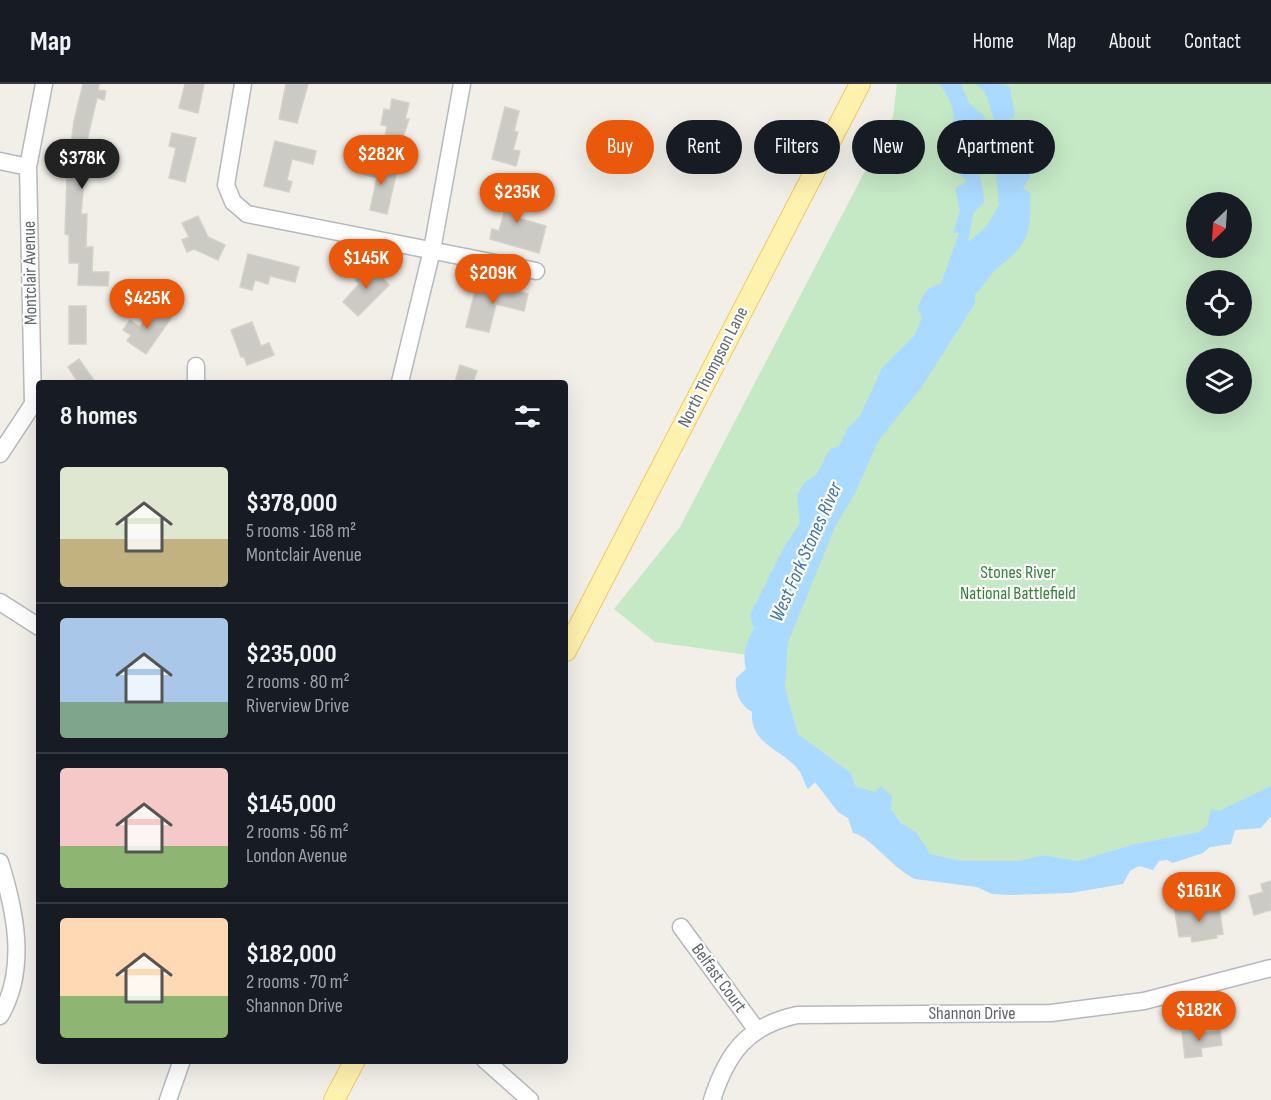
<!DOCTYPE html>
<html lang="en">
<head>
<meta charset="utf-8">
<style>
  :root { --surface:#171b24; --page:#242831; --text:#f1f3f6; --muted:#9ea1a6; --line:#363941; --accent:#ea580c }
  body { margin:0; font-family:"Sofia Sans Condensed",sans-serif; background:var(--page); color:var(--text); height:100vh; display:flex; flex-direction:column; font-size:22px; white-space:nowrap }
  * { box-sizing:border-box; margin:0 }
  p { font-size:20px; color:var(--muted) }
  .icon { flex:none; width:33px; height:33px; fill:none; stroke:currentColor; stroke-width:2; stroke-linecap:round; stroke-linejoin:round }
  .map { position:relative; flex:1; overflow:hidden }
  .drawer { position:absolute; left:36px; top:296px; width:532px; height:684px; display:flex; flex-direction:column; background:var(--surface); border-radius:6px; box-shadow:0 6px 24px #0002 }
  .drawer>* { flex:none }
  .hud { position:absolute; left:586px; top:36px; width:570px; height:54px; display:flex; gap:12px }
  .needle { width:39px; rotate:205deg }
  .buttons { position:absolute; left:1186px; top:108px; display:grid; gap:12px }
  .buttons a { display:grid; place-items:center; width:66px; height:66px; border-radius:50%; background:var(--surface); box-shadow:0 6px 24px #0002; font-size:30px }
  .price { position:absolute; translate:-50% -51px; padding:0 14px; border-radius:21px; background:var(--accent); color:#fff; font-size:20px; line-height:39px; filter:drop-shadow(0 2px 3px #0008) }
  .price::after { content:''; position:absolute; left:50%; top:36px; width:18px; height:14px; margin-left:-9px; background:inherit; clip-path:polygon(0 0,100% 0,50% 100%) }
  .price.current { background:#222; color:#fff }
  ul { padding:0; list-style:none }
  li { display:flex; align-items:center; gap:18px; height:150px; padding:0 24px }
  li+li { border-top:2px solid var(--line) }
  li span { display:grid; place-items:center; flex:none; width:168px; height:120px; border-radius:6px; color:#555 }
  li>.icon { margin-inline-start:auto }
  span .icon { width:72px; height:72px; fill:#fffc; stroke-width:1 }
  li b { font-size:26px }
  h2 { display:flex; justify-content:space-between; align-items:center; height:72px; padding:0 24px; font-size:26px }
  .tag { padding:0 21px; border-radius:27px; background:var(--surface); box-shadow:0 6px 24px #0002; font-size:21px; line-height:54px }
  .tag.current { background:var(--accent); color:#fff }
  header { display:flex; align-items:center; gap:36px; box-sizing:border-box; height:84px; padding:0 30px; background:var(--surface); border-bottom:2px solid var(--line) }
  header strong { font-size:28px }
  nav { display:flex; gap:33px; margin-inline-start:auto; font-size:21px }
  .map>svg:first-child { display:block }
  .green { fill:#c5e8c5; fill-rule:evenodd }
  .water { fill:#aadaff; fill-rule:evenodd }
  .building { fill:#cccac5; stroke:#d6d1c6; stroke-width:1.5 }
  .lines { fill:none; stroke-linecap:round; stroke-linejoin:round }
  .minor-casing { stroke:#b5b8bc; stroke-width:19 }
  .major-casing { stroke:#f2c960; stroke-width:22 }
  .minor { stroke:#fff; stroke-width:16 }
  .major { stroke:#fff2af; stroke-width:20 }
  .labels { text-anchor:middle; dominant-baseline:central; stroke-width:4.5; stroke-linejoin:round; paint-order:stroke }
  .street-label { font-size:18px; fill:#5f6368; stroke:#fff }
  .park-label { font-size:18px; fill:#348238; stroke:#fff }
  .water-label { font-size:20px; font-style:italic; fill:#4174aa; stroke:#fff }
</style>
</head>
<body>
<header>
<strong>Map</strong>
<nav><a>Home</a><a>Map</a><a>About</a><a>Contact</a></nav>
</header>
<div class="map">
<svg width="1271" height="1016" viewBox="0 0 1271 1016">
  <rect width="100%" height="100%" fill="#f1efe8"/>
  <path class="green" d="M897,0H1271V702L1199,748L1134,760L1078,777L1043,771L1019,777H962L930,770L918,753L902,740L893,728L856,703L851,689L798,650L777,575L655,558L614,525L680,443L893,33ZM1197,118H1242V164H1197ZM1197,196H1242V242H1197ZM1197,274H1242V320H1197Z"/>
  <path class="water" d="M940,0H961L969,19L983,31L990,45L996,41L985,8L976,0H1001L1010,3L1015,33L1004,38L1015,53L1024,55L1030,93L1023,104L1030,109C1031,147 1030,159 1000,182C990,189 985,202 975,210V219L921,304L878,357L856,407L835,443L788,558L785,603L798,650L851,689L856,703L875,708L881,702L892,712L891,725L902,740L916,748L930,770L962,777H1019L1043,771L1078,777L1134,760L1199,748L1207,742L1211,725L1219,727L1271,702V732L1261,744L1235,746L1231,760L1210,763L1203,769L1173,779L1167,776L1159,777L1153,786L1139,782L1130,787L1123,800L1071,809L1009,811L992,810L977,803L915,795C894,786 869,751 853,749L848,734L838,728L815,698L808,705C804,699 803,693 800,688C784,665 750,662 752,628C739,620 735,609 736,594L746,585C742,569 746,559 754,545L750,531L783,465L800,439L797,412L804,399L816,391L830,365L839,362L847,345L860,332L882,284L915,251L922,234L918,225C921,212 927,202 941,200L959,149H953L960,126L955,104L967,98L946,76C950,36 964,38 940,0ZM981,53L987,80L996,90L999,121L987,142L968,158L973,129L984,119C984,97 975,78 966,59Z"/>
  <path class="building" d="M83,0H99L98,6L106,7L104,16L97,14L88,52L81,130H87L86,163H93L92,188H109L108,202L78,201L79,179H69V151L65,150L67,93L74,37Z
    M185,0H204L198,29L179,24Z
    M286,0H308L297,39L279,35Z
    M392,15L409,19L405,35H409L400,62L384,58L387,42L381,41L384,25L390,26Z
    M505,23L519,27L514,47L518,48L513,66L520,67L516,82L492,75Z
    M172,49L196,54L185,98L169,94L176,64L169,62Z
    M275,57L316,67L313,80L292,75L287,96L292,98L289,108L264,102Z
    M365,79L397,86L387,130L370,126L377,94L363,90Z
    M500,102L525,108L518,134L546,142L539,169L490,155L492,145L499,147L507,118L496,115Z
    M198,132L208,153L225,161L218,176L194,165L187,168L182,156L189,153L182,139Z
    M248,170L299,183L295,198L270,192L268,200L255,196L252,206L240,203Z
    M370,180L389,201L358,232L343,218L359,200L355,196Z
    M491,199L528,210L524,227L496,220L489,248L466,243L476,203L489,206Z
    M69,222H86V260H69Z
    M154,222L171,234L146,270L127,257L131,251L123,246L130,236L140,243Z
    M252,238L261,262L269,259L274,271L247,281L244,273H241L231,246Z
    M79,275L95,298H78L68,283Z
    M460,281L477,287L473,298H455Z
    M1271,797V826L1254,831L1249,812L1263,808L1261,800Z
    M1191,820L1192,826L1219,822L1223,850L1216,851L1217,854L1192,858L1191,852L1179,853L1174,822Z
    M1203,945V949L1220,947L1222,961L1201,964L1202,972L1185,974L1182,948Z"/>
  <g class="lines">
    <g class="minor-casing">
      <path id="minor" d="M243,0L226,101L233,118L247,130L536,187
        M0,77L28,83
        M196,298V282
        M400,298L432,166L462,0
        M0,370L33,320L28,83L44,0
        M0,518L39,543
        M0,778C15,826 28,885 0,932
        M681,843L756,945
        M485,976L530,1016
        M168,1016L182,976
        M712,1016C727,969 747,942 797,931L1051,929L1144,917L1271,884"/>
    </g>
    <g class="major-casing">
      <path id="major" d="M566,567L860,0
        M334,1016L355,976"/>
    </g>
    <use href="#minor" class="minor"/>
    <use href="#major" class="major"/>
  </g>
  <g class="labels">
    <g class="street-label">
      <text transform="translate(30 189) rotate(-91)">Montclair Avenue</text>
      <text transform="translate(713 283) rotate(-63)">North Thompson Lane</text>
      <text transform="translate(719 894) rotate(54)">Belfast Court</text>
      <text x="972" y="929">Shannon Drive</text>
    </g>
    <g class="park-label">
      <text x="1018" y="488">Stones River<tspan x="1018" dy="21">National Battlefield</tspan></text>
    </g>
    <g class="water-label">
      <text transform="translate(806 468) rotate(-66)">West Fork Stones River</text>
    </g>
  </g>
</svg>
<div class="buttons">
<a><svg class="needle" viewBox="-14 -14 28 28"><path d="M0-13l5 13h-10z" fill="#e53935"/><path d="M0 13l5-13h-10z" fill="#9ea1a6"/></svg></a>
<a><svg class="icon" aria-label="locate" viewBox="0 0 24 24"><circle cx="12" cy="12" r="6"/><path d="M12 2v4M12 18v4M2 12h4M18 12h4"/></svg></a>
<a><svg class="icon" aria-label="layers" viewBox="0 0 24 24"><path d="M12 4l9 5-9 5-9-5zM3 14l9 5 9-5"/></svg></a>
</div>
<b class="price" style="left:381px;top:102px">$282K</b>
<b class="price current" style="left:82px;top:106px">$378K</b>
<b class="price" style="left:517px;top:140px">$235K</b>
<b class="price" style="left:366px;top:206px">$145K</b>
<b class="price" style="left:493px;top:221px">$209K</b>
<b class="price" style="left:147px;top:246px">$425K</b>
<b class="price" style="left:1199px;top:839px">$161K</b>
<b class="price" style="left:1199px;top:958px">$182K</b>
<div class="hud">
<a class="tag current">Buy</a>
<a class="tag">Rent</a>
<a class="tag">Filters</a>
<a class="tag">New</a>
<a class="tag">Apartment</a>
</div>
<section class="drawer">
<h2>8 homes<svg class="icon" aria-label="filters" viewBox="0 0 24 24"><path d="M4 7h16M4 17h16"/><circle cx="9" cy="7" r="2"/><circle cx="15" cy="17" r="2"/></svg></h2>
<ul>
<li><span style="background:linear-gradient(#dfe7d0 60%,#c2b280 0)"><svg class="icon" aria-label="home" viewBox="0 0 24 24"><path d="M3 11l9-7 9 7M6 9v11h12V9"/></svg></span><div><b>$378,000</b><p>5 rooms · 168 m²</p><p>Montclair Avenue</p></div></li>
<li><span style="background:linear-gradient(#a9c7e8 70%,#7fa58c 0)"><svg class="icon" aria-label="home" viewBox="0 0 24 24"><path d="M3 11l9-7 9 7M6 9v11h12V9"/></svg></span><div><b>$235,000</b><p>2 rooms · 80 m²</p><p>Riverview Drive</p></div></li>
<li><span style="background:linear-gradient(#f6c9c9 65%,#8fb573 0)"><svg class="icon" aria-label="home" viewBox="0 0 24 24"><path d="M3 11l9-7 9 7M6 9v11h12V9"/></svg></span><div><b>$145,000</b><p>2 rooms · 56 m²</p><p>London Avenue</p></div></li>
<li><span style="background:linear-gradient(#ffd9b3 65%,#8fb573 0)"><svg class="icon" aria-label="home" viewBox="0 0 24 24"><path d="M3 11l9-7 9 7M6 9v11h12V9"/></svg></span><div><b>$182,000</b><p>2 rooms · 70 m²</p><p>Shannon Drive</p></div></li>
</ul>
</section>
</div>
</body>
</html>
